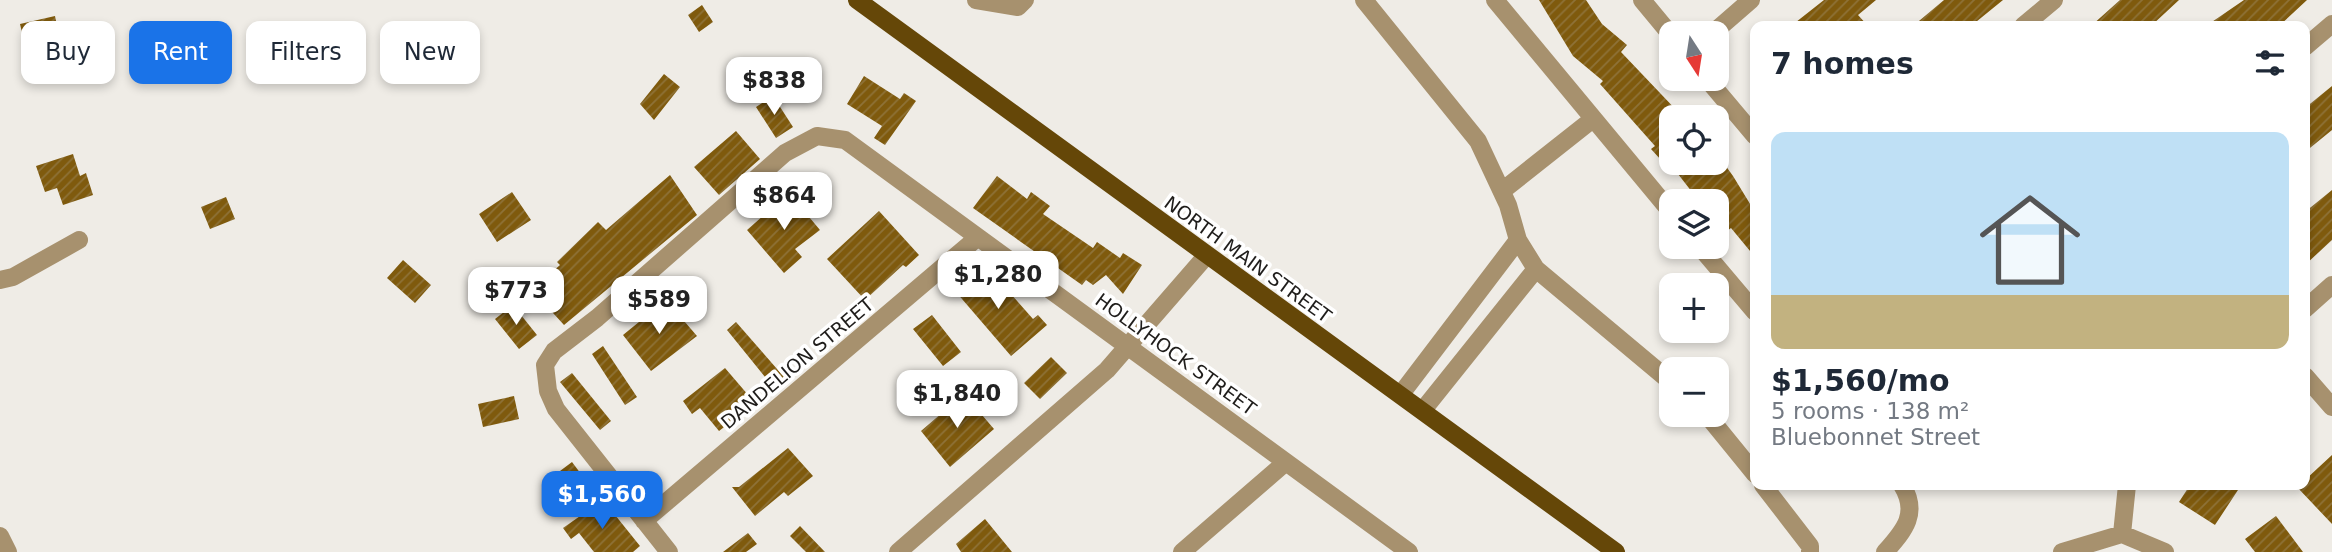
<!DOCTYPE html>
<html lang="en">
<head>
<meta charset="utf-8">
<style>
  :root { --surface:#fff; --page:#f6f6f7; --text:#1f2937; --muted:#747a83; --accent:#1a73e8 }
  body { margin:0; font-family:"DejaVu Sans",sans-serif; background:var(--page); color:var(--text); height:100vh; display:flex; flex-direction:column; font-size:26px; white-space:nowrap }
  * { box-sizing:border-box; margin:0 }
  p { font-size:23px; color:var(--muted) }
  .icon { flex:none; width:38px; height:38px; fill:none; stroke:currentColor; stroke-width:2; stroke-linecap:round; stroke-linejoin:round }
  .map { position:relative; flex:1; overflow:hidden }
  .details { position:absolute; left:1750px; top:21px; width:560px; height:469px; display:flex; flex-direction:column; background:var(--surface); border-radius:14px; box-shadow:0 4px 10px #0003 }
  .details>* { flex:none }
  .guide { position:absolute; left:21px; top:21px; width:665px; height:63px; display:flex; gap:14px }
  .needle { width:46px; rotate:168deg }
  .fabs { position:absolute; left:1659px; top:21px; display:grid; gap:14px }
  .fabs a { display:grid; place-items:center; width:70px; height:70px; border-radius:14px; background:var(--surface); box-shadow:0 4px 10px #0003; font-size:35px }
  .price { position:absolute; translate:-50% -60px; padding:0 16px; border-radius:14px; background:#fff; color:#222; font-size:23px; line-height:46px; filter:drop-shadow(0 2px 4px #0008) }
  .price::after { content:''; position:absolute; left:50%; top:42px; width:21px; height:16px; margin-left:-10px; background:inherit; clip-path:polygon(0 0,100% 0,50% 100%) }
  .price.current { background:var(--accent); color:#fff }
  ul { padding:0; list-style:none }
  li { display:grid; align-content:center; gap:14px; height:371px; padding:0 21px }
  li span { display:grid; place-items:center; height:217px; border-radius:14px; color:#555 }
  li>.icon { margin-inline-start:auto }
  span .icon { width:126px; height:126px; fill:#fffc; stroke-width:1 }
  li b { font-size:30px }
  h2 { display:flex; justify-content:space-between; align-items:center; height:84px; padding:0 21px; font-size:30px }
  .chip { padding:0 24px; border-radius:14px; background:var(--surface); box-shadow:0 4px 10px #0003; font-size:24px; line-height:63px }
  .chip.current { background:var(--accent); color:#fff }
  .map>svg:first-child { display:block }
  .building { fill:url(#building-hatch) }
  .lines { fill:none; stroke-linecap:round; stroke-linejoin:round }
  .minor { stroke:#a7916e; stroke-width:18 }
  .major { stroke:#654708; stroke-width:18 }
  .labels { text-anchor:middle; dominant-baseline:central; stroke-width:7; stroke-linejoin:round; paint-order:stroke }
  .street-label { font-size:19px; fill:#1f1d1b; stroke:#fff }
</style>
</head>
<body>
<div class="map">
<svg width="2332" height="552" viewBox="0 0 2332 552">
  <defs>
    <pattern id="building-hatch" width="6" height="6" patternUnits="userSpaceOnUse" patternTransform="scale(1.75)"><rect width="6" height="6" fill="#7f5a0d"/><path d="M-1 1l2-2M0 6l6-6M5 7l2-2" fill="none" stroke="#8e7238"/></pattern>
  </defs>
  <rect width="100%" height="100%" fill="#efece6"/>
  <path class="building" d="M1539,0H1586L1602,24L1627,45L1621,52L1680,114L1671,117V163H1717L1720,158L1733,176L1755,212V257L1731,228L1723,234L1717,225V201H1699L1671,165V171L1651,149L1655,146L1600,84L1603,81L1573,56Z
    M1824,0H1876L1858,15L1868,26H1791Z
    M1944,0H2003L1971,26H1913Z
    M2120,0H2179L2151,26H2091Z
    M2244,0H2307L2279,26H2206Z
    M702,5L713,22L699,32L688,15Z
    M55,16L64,59L30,67L20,24Z
    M664,74L680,87L654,120L640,104Z
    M864,76L900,99L904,93L916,101L885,145L874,138L882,126L847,104Z
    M2332,86V130L2305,152V108Z
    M773,96L793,127L776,138L756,107Z
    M736,131L760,159L719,195L694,167Z
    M73,154L80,176L86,173L93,195L63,205L57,188L45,192L36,166Z
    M670,175L697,215L564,325L532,290L560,265L557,262L598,222L606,230Z
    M997,176L1027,199L1031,192L1050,206L1043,214L1093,248L1097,242L1120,258L1123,253L1142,265L1123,294L1106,275L1093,285L1086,280L1082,285L973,208Z
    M2332,190V240L2305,265V212Z
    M512,192L531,220L497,242L479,214Z
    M789,193L820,230L795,249L802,257L784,273L747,230Z
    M226,197L235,219L210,229L201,207Z
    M879,211L919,255L906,267L903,265L865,300L827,259Z
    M403,260L431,285L415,303L387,278Z
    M974,266L995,291L1002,284L1033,319L1038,315L1047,325L1011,356L950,285Z
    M666,300L697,336L651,371L623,335Z
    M513,305L537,335L519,349L495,319Z
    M932,315L961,352L943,366L913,329Z
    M736,322L784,377L773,387L727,330Z
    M603,346L637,397L625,405L592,354Z
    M1051,357L1067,373L1040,399L1024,383Z
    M725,368L755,403L719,431L700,408L692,414L683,401Z
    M572,373L611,421L600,430L560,382Z
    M964,394L994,429L950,467L921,431Z
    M514,396L519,419L483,427L478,404Z
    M788,448L813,476L788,496L784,492L755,516L732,487H739Z
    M2332,455V524L2297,487L2305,485V480Z
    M572,462L584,478L556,499L544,483Z
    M2190,485H2229L2238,490L2215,525L2179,502Z
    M603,500L640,546L633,552H594L579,533L571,539L563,528Z
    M2276,516L2303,552H2255L2245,539Z
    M985,519L1012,552H961L956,544Z
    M800,526L825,552H806L790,536Z
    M748,533L757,544L746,552H723Z"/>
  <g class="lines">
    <path class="minor" d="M976,0L1018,7L1025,0
      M1364,0L1478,141L1508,205L1518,240L1536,269L1671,382
      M1495,0L1671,212
      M1642,0L1671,35
      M2023,26L2054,0
      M1713,33L1751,0
      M2305,47L2332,24
      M1707,79L1755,136
      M1502,191L1593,119
      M1700,247L1755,312
      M0,280L13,277L79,240
      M2305,309L2332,285
      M2305,376L2332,407
      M1401,394L1518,240
      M1423,410L1536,269
      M1707,415L1755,474
      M1763,485L1810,546V552
      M644,521L977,238
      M2122,534L2127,485
      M0,536L8,552
      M669,552L556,409L548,391L545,365L554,351L597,318L785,153L817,136L845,140L1409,552
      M898,552L1107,370L1206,256
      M1182,552L1286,462
      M1885,552C1905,530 1919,513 1902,485
      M2062,552L2122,534L2165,552"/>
    <path class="major" d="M857,0L1616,552"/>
  </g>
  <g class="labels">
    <g class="street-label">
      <text transform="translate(1248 259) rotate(36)">NORTH MAIN STREET</text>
      <text transform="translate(1176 354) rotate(36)">HOLLYHOCK STREET</text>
      <text transform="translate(797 363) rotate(-40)">DANDELION STREET</text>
    </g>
  </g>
</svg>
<div class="fabs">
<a><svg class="needle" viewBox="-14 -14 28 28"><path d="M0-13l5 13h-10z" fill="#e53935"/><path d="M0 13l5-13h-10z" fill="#747a83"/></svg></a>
<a><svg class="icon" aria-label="locate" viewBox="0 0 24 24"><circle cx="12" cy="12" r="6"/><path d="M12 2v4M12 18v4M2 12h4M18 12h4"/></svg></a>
<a><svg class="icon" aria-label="layers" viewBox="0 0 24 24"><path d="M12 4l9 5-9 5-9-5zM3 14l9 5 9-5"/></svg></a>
<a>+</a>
<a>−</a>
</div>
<b class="price" style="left:774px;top:117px">$838</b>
<b class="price" style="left:784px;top:232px">$864</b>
<b class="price" style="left:998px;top:311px">$1,280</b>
<b class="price" style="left:516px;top:327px">$773</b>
<b class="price" style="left:659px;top:336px">$589</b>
<b class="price" style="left:957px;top:430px">$1,840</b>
<b class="price current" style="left:602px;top:531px">$1,560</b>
<div class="guide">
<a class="chip">Buy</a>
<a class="chip current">Rent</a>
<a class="chip">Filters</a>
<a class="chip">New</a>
</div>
<section class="details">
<h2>7 homes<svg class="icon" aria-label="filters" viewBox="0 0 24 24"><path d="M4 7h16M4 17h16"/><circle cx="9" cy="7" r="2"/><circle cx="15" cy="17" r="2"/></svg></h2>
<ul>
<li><span style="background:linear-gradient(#bfe0f5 75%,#c2b280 0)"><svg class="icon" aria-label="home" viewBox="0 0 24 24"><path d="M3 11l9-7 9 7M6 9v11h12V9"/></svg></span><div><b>$1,560/mo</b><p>5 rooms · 138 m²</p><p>Bluebonnet Street</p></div></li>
</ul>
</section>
</div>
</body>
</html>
